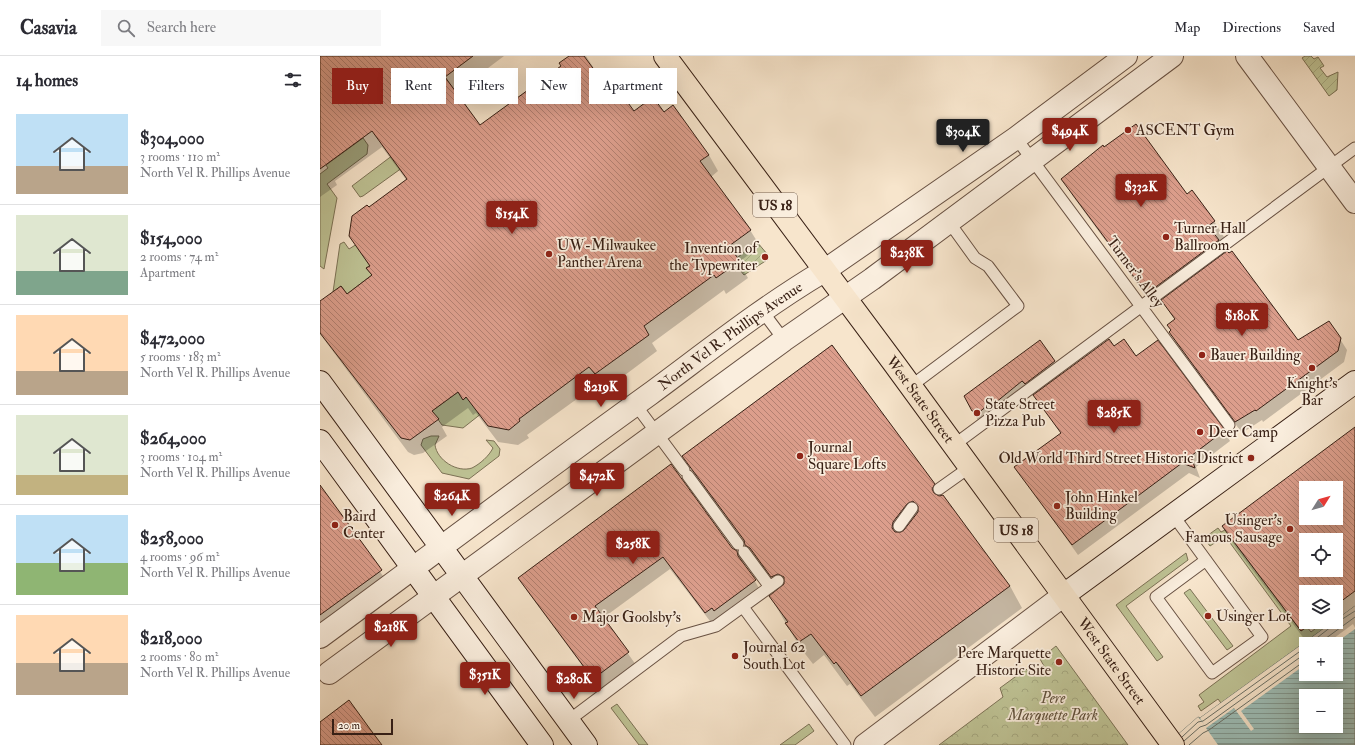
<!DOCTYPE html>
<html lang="en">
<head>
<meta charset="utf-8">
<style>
  :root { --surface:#fff; --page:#f7f7f7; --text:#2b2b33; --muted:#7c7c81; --line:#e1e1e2; --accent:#8f2418 }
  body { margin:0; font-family:"IM FELL Double Pica",serif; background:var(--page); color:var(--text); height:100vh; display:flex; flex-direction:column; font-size:15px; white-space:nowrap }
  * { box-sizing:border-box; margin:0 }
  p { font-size:13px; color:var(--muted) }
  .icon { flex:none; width:22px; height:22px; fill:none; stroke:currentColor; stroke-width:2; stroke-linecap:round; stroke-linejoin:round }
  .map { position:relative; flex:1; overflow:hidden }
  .sheet { display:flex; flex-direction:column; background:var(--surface); width:320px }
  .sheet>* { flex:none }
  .banner { position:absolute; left:12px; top:12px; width:380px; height:36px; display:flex; gap:8px }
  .needle { width:26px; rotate:53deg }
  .controls { position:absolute; left:979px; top:425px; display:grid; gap:8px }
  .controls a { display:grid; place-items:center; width:44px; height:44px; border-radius:0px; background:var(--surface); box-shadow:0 4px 16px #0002; font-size:20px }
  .scale { position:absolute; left:12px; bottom:10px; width:61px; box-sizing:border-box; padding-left:4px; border:2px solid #382015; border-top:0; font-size:11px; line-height:14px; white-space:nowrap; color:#382015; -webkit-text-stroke:3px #faeede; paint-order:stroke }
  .price { position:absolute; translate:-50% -34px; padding:0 9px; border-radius:4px; background:var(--accent); color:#fff; font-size:13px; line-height:26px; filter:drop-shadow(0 1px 2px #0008) }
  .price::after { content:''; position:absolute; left:50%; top:24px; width:12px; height:9px; margin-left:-6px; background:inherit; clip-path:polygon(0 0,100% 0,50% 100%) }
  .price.active { background:#222; color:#fff }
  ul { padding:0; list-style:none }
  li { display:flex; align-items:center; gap:12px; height:100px; padding:0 16px }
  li+li { border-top:1px solid var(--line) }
  li span { display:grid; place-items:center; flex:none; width:112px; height:80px; border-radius:0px; color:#555 }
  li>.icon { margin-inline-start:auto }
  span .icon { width:48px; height:48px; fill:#fffc; stroke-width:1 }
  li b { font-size:17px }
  h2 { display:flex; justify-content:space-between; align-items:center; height:48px; padding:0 16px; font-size:17px }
  .chip { padding:0 14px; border-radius:0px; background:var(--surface); box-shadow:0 4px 16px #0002; font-size:14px; line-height:36px }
  .chip.active { background:var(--accent); color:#fff }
  header { display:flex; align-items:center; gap:24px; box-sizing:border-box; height:56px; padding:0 20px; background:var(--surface); border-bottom:1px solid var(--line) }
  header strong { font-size:19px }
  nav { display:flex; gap:22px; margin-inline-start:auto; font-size:14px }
  .search { width:280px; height:36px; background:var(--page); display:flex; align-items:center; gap:10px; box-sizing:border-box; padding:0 14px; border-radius:0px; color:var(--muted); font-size:15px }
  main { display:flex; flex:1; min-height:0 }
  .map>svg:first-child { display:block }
  .grass { fill:#bfc496; stroke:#7c7256 }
  .park { fill:url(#park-crowns); stroke:#7c7256 }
  .garden { fill:url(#garden-furrows); stroke:#7c7256 }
  .water { fill:url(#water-rules); stroke:#757f77; fill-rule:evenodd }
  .pier { fill:#f7e5cc }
  .shadow { fill:#0003; fill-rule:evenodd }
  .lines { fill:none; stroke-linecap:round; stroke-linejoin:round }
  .shore { stroke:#6a7067; stroke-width:1 }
  .building { fill:url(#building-back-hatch); stroke:#382015; fill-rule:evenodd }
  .service-casing { stroke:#685143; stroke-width:13 }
  .tertiary-casing { stroke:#685143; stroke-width:24 }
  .secondary-casing { stroke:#382015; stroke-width:24 }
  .primary-casing { stroke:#382015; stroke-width:24 }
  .service { stroke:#faeede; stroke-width:11 }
  .tertiary { stroke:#faeede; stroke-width:22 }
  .secondary { stroke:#faeede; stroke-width:22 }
  .primary { stroke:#f7e5cc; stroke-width:22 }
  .poi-dot { fill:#8f2418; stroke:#faeede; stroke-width:1.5 }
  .labels { text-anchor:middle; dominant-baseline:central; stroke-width:3.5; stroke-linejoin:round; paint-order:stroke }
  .shield { fill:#faeede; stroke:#725e51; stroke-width:1 }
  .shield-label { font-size:14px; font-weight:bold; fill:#382015 }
  .poi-label { font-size:15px; fill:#382015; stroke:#faeede; text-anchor:start }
  .street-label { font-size:15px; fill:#382015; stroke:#faeede }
  .park-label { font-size:15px; font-style:italic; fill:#60513c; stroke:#faeede }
</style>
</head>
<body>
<header>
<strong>Casavia</strong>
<div class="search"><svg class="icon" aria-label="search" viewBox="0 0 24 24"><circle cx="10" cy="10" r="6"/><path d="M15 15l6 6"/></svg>Search here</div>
<nav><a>Map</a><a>Directions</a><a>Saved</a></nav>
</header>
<main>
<section class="sheet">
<h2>14 homes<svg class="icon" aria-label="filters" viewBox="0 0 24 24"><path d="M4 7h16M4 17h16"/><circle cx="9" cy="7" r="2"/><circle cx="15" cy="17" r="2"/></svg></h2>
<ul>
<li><span style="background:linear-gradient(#bfe0f5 65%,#b9a48a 0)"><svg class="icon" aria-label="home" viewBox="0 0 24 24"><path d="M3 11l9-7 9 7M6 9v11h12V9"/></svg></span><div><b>$304,000</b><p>3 rooms · 110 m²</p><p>North Vel R. Phillips Avenue</p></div></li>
<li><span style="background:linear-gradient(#dfe7d0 70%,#7fa58c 0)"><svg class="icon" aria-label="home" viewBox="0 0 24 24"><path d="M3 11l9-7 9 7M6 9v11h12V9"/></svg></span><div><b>$154,000</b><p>2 rooms · 74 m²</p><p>Apartment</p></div></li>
<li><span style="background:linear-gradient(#ffd9b3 70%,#b9a48a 0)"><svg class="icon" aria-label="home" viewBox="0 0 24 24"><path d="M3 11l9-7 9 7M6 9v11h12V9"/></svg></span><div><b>$472,000</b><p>5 rooms · 183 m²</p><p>North Vel R. Phillips Avenue</p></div></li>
<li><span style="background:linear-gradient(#dfe7d0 75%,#c2b280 0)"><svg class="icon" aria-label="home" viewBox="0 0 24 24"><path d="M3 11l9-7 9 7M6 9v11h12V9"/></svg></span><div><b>$264,000</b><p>3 rooms · 104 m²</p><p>North Vel R. Phillips Avenue</p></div></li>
<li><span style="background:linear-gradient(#bfe0f5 60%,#8fb573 0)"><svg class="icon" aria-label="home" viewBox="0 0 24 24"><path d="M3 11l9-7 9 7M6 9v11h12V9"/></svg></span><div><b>$258,000</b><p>4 rooms · 96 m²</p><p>North Vel R. Phillips Avenue</p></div></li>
<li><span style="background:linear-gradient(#ffd9b3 60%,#b9a48a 0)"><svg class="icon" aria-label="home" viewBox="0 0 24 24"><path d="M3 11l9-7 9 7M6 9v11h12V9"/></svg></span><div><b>$218,000</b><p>2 rooms · 80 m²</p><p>North Vel R. Phillips Avenue</p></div></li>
</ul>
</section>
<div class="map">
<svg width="1035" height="689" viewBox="0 0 1035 689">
  <defs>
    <pattern id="park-crowns" width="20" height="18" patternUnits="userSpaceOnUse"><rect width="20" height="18" fill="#bfc496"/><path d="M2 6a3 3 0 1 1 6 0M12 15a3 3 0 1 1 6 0" fill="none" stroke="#a5a880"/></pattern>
    <pattern id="garden-furrows" width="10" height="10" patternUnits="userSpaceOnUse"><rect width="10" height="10" fill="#bfc496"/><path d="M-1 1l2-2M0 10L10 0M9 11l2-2" fill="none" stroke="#a5a880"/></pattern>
    <pattern id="water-rules" width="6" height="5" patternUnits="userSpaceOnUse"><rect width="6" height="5" fill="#9dbfb9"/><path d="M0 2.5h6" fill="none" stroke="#819b95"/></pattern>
    <pattern id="building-back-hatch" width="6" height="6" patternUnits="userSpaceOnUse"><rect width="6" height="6" fill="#dc9e8c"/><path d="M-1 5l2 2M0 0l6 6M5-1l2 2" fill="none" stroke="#b38071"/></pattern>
  </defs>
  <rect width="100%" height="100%" fill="#f7e5cc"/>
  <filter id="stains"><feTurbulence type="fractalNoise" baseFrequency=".005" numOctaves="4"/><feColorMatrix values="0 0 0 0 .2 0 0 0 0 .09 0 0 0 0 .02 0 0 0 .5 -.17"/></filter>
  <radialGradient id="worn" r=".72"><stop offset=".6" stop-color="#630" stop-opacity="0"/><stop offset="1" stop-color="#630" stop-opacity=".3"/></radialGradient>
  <path class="grass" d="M43,82L48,89L47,98L7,128L17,142L4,213L0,210V118L8,112L6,109Z
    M77,96L86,109L43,140L40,141L32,130Z
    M24,186L29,193L37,188L52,208L46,212L52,219L27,238L21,230L13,236L20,188Z
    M138,336L143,344L149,339L162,357L143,372L122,369L112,355Z
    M111,380H119L115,389C117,404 137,417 152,412C160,408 169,400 173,392L166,384L174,385L180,393L179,400L149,423L122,417L101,389L103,383Z
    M898,472L901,476L905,474L981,575L987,571L991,576L1004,566H1013L901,647L898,643L881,655L878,650L884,646L879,639L971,570L905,480L890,490L884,482Z
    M866,497L868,504L806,550L843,601L837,605L796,549Z
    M870,533L913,590L907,594L864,537Z
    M297,648L328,689H319L291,652Z
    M489,668L494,675L475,689H460Z"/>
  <path class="park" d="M736,590L808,689H619L683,641L680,632L706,613L711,619L724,610L720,603Z"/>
  <path class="garden" d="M985,0H991L994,3L998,1L1004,10L1000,12L1007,21L1018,16L1017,34L1009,40L982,2Z
    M437,186L448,199L447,204L424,219L413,205Z"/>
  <path class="water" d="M1035,550V689H846L878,661L880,662L1013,566H1016V564ZM986,588H1016V618H986ZM986,640H1016V670H986Z"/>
  <path class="pier" d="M1035,550V573L1014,588H986V608L921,655L934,673L931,675L914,652L886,672L898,689H846L878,661L884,668L880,662L1013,566H1016V564Z"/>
  <path class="shadow" d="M0,0H184L135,37L159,71L242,10L251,0H266L289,36L314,57H344L389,99L398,115L391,121L430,174L440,190L419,206L428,222L406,238L404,234L332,287L337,295L285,334L279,327L207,379L209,382L198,389L178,386L156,357L153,359L148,352L122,371L127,380L103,397L94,399L88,396L0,278V246L26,239L52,220L48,212L50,211L30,180L48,153L87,125L62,91L15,125L17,129L0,141Z
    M743,123L867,139L894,165L904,181L899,185L906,198L978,286L1020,283L1027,294L1024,306L943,366L942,364L922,377L856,287L850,276L855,264L844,248L843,249L841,247L835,252L752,139Z
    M719,286L742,319L794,291L816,301L904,375L910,385L876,411L880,422L869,417L758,499L695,411L742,378L714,339L713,340L710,336L660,368L645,341Z
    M1035,372V572L1033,568L1006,588H988L916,492L903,470ZM986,432H1016V462H986ZM986,484H1016V514H986ZM986,536H1016V566H986Z
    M364,400L614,428L621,440L690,530L702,552L555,661L530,628L527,630L504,599L493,608L479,590L450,540L458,534L376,422Z
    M351,410L412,493L417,496L442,537L393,569L350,513L283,562L316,609L281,635L207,535L200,522Z
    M0,431L68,527L0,577Z"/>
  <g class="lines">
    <path class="shore" d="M989,588L1016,567L1035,555
      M998,588L1035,561
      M862,681L878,666L883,665L986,591
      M864,685L880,671L886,669L986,597
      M869,689L883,677L889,674L986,604"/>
  </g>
  <path class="building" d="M0,0H153L125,21L160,69L241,10L239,7L249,0H264L289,34L295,29L314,55L333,41L344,56L353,49L389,99L380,105L431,174L409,190L420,205L396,222L394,219L324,270L329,279L275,318L269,311L199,363L200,365L189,374L168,370L146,341L143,344L138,336L112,355L119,363L90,384L81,382L0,277V245L21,230L27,238L52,219L46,212L50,210L29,180L32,160L47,149L49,151L87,123L52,75L0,113Z
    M816,68L867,138L872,134L895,165L888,170L899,184L833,233L831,231L825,236L741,123L783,89L784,91Z
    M907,195L909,197L912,195L978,284L1009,265L1021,282L1018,295L936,355L935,354L915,366L849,276L851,274L847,269L855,263L841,244Z
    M789,283L794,290L804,283L816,300L838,284L905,374L871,400L875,412L862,407L752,489L694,411L741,377L713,339Z
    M720,284L735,305L705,328L702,325L675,347L672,346L658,357L652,355L644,340Z
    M512,289L615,428L612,433L614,437L619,440L623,439L690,530L541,640L516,606L514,608L491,578L479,586L465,567L468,566L449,540L464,528V521L458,518L451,521L430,492L425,489L424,484L362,400ZM593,445L598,450V456L584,474L581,476H575L572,472L573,466L587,448Z
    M1035,371V535L1016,549V536H986V566H993L981,575L902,470ZM986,432H1016V462H986ZM986,484H1016V514H986Z
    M351,408L412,492L417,495L418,500L436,524L394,555L392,552L385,557L343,501L275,550L309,596L273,623L198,522Z
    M0,429L62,514L0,559Z
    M29,644L50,673L62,689H0V666Z"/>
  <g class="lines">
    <g class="service-casing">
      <path id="service" d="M696,82L909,369
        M443,256L464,284
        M591,330L698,250L668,210L655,202L629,166
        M315,348L364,414
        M634,389L1035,92
        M368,420L418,488
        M619,433L650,411
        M853,459L942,581L892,617L836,541L886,504
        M579,470L592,452
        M424,496L450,531
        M423,551L525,689
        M248,665L361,580L396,570L458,525"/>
    </g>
    <g class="tertiary-casing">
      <g id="tertiary">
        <path d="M927,0L1035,146"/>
        <path id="s1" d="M0,581C110,500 219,418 330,338C387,296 443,251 504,215L696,82L806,0"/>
        <path d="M9,617L464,284L552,223L852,0"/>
        <path d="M545,689L744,539"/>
      </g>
    </g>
    <g class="secondary-casing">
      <path id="secondary" d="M0,326L266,689
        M0,385L222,689
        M744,539L1035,326"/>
    </g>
    <g class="primary-casing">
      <g id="primary">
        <path id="s2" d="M345,0L573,306L853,689"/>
      </g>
    </g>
    <use href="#service" class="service"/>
    <use href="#tertiary" class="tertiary"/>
    <use href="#secondary" class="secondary"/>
    <use href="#primary" class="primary"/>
  </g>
  <g class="poi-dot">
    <circle cx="808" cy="74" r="4"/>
    <circle cx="846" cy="181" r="4"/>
    <circle cx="229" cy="198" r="4"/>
    <circle cx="445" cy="201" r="4"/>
    <circle cx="882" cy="299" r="4"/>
    <circle cx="992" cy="312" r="4"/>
    <circle cx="657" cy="357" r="4"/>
    <circle cx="880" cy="376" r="4"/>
    <circle cx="480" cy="400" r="4"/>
    <circle cx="931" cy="402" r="4"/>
    <circle cx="737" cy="450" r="4"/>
    <circle cx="15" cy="469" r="4"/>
    <circle cx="970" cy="473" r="4"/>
    <circle cx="888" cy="560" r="4"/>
    <circle cx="254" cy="561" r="4"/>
    <circle cx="415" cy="600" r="4"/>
    <circle cx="739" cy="606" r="4"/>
  </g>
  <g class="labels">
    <g class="shield">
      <rect x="433" y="137" width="44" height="24" rx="3"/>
      <rect x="674" y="462" width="44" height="24" rx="3"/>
    </g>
    <g class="shield-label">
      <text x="455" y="149">US 18</text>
      <text x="696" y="474">US 18</text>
    </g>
    <g class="poi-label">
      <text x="816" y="74">ASCENT Gym</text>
      <text x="854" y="172">Turner Hall<tspan x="854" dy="17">Ballroom</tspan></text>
      <text x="237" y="189">UW-Milwaukee<tspan x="237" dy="17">Panther Arena</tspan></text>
      <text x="437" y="192" text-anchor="end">Invention of<tspan x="437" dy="17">the Typewriter</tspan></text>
      <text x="890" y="299">Bauer Building</text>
      <text x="992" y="327" text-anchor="middle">Knight's<tspan x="992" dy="17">Bar</tspan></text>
      <text x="665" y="348">State Street<tspan x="665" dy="17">Pizza Pub</tspan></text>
      <text x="888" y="376">Deer Camp</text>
      <text x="488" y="391">Journal<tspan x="488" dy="17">Square Lofts</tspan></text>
      <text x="923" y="402" text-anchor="end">Old World Third Street Historic District</text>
      <text x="745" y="441">John Hinkel<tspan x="745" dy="17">Building</tspan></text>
      <text x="23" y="460">Baird<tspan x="23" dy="17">Center</tspan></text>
      <text x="962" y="464" text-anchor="end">Usinger's<tspan x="962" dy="17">Famous Sausage</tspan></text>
      <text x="896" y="560">Usinger Lot</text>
      <text x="262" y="561">Major Goolsby's</text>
      <text x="423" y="591">Journal 62<tspan x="423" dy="17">South Lot</tspan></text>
      <text x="731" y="597" text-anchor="end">Pere Marquette<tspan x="731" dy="17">Historic Site</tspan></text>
    </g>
    <g class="street-label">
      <text transform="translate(815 216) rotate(53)">Turner's Alley</text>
      <text stroke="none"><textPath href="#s1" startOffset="509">North Vel R. Phillips Avenue</textPath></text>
      <text stroke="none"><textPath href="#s2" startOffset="428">West State Street</textPath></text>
      <text stroke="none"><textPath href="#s2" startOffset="752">West State Street</textPath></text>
    </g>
    <g class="park-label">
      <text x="733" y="642">Pere<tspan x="733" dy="17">Marquette Park</tspan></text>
    </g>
  </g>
  <rect width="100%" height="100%" filter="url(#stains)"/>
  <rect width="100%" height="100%" fill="url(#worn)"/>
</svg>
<div class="controls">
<a><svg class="needle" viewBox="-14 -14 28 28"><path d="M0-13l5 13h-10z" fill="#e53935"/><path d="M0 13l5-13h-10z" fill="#7c7c81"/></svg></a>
<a><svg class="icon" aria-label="locate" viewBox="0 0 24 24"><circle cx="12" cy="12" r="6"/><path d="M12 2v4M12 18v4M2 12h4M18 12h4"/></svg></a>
<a><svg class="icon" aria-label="layers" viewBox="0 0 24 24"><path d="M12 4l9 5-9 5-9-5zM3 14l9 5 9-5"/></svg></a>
<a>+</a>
<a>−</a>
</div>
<div class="scale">20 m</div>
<b class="price" style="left:750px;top:96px">$494K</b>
<b class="price active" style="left:643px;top:97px">$304K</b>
<b class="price" style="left:821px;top:152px">$332K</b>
<b class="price" style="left:192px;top:179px">$154K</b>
<b class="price" style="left:587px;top:218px">$238K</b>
<b class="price" style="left:922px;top:281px">$180K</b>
<b class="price" style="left:281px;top:352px">$219K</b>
<b class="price" style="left:794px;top:378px">$285K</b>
<b class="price" style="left:277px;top:441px">$472K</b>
<b class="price" style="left:132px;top:461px">$264K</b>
<b class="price" style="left:313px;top:509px">$258K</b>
<b class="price" style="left:71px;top:592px">$218K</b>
<b class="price" style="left:165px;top:640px">$351K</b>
<b class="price" style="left:254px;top:644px">$280K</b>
<div class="banner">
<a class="chip active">Buy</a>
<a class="chip">Rent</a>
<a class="chip">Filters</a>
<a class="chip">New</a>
<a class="chip">Apartment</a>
</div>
</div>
</main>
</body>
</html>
